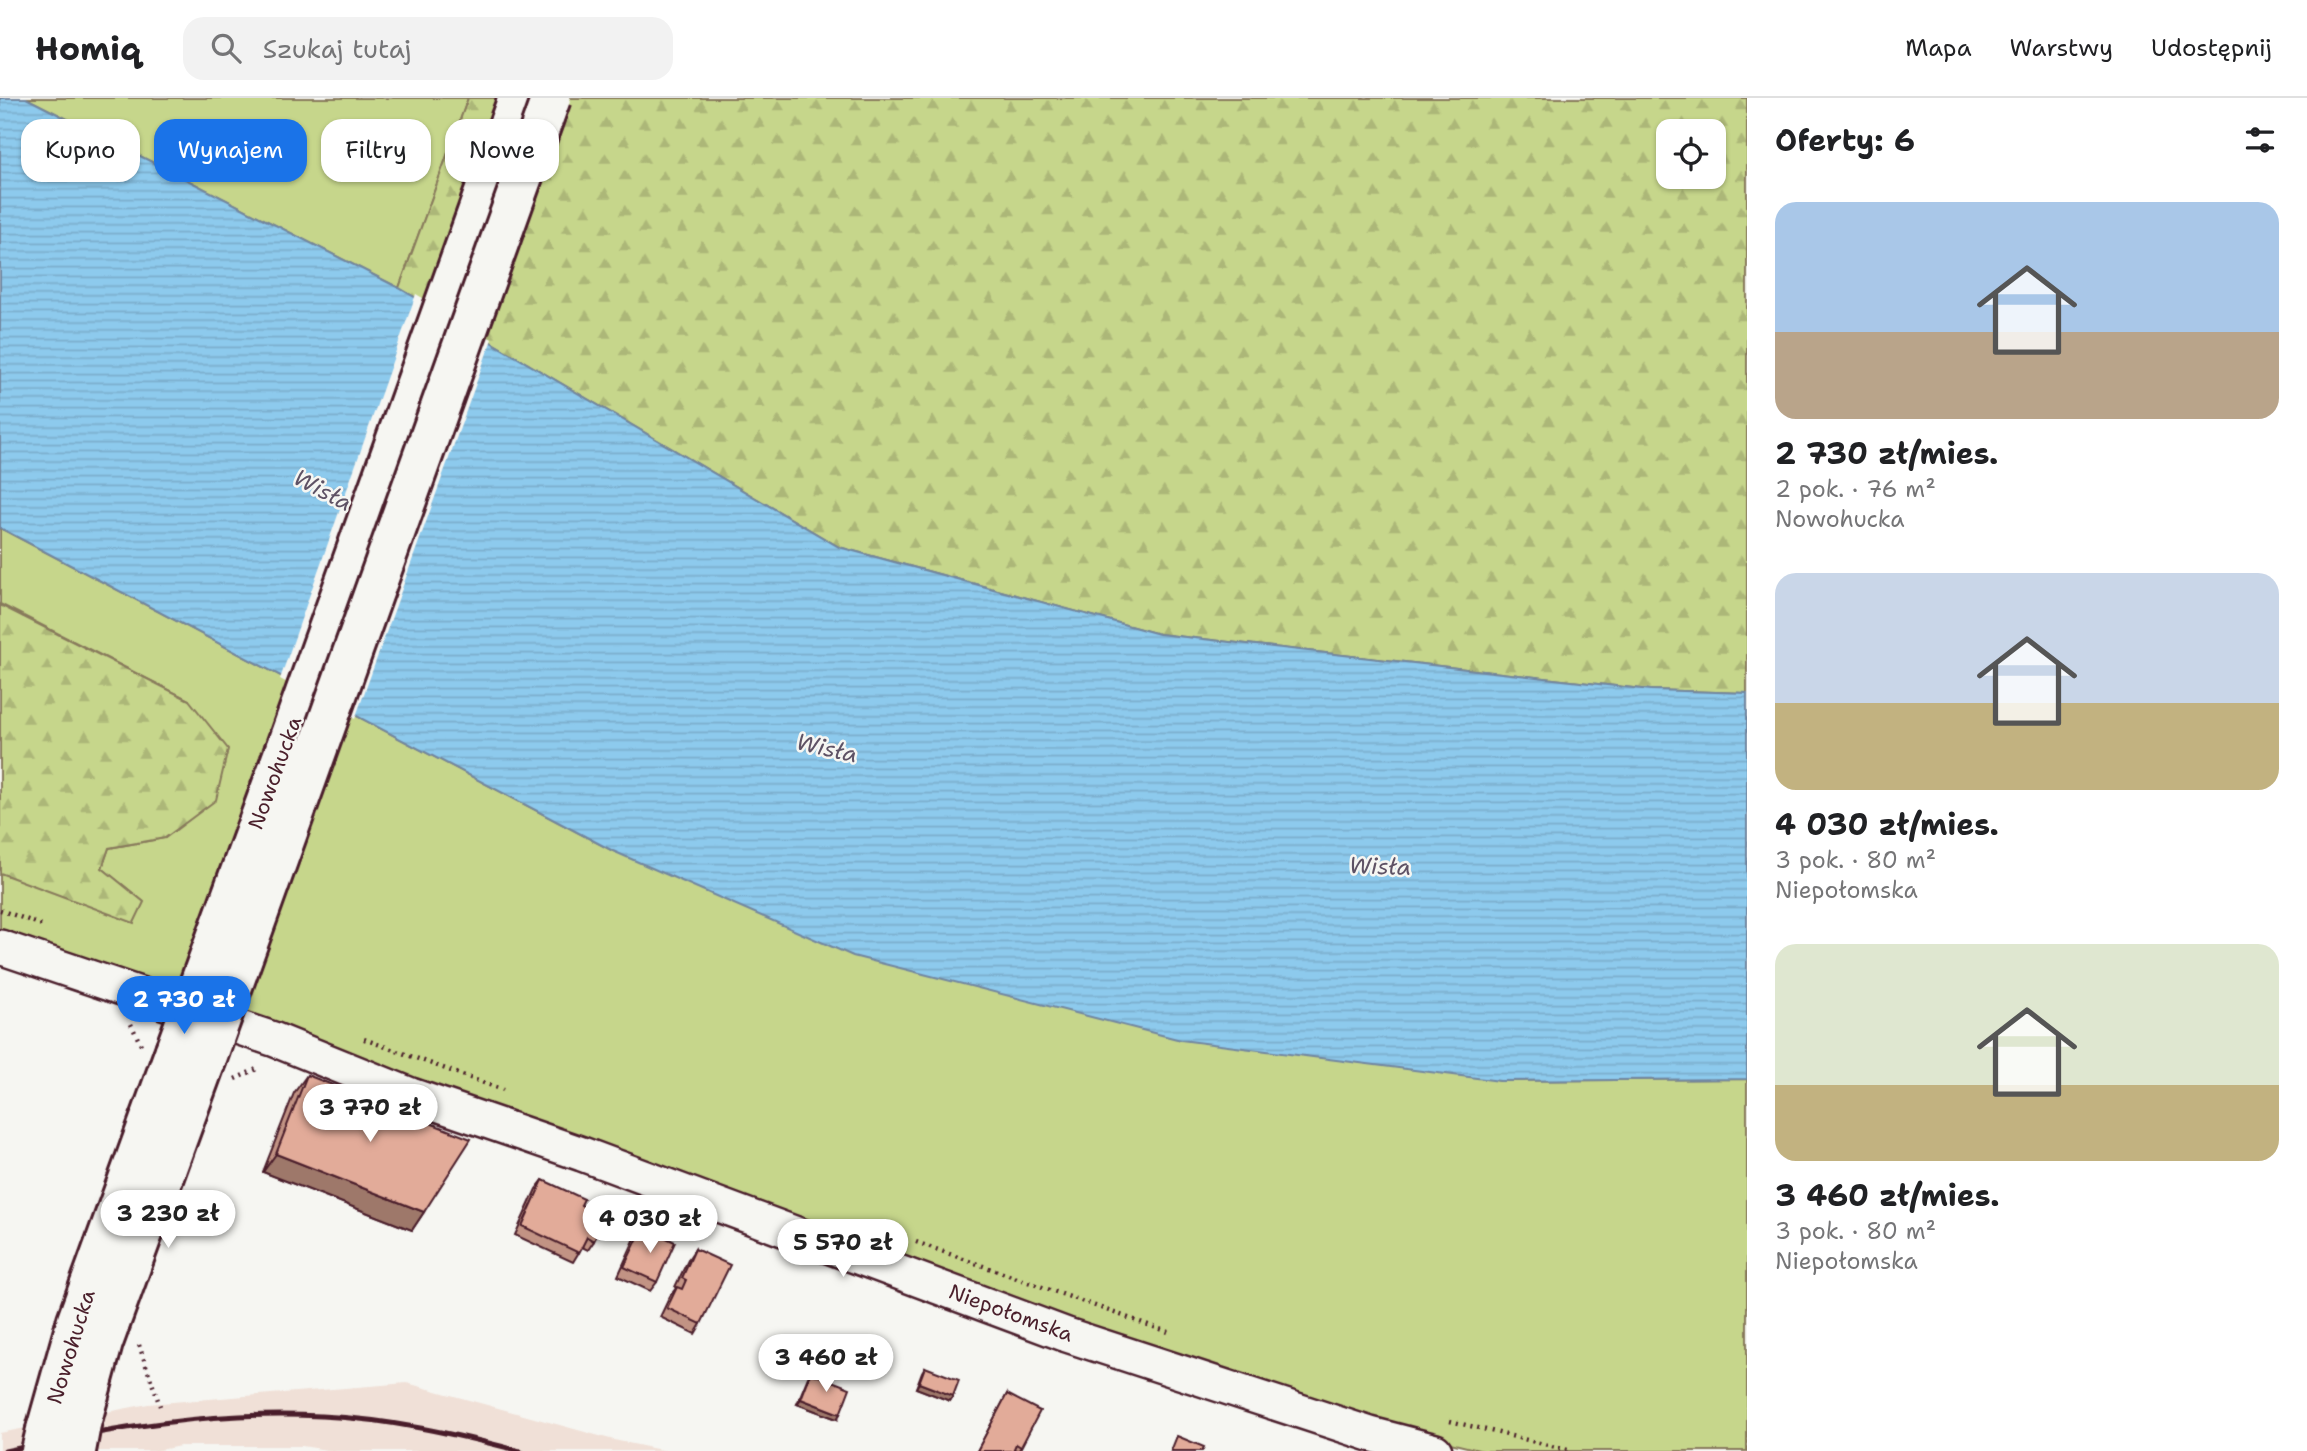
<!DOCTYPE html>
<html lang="pl">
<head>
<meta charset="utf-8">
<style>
  :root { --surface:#fff; --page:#f2f2f2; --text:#202124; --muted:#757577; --line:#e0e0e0; --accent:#1a73e8 }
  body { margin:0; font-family:"Shantell Sans",sans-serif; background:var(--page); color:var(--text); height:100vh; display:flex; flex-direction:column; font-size:26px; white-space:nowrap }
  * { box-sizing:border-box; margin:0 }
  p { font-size:23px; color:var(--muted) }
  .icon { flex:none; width:38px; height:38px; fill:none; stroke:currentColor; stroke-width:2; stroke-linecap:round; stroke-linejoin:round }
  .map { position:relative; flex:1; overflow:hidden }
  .drawer { display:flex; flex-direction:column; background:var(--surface); width:560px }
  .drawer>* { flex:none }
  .hud { position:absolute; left:21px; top:21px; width:665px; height:63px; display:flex; gap:14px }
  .buttons { position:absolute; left:1656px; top:21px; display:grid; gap:14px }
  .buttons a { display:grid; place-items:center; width:70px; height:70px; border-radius:14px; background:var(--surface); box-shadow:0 2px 5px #0004; font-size:35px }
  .price { position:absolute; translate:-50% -60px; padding:0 16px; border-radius:24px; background:#fff; color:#222; font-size:23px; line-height:46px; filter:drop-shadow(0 2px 4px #0008) }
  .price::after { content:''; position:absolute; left:50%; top:42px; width:21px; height:16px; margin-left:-10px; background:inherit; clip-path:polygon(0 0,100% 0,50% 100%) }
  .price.selected { background:var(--accent); color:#fff }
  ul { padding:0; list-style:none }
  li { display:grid; align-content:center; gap:14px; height:371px; padding:0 28px }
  li span { display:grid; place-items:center; height:217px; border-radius:21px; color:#555 }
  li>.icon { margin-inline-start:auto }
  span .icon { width:126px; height:126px; fill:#fffc; stroke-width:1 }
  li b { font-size:30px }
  h2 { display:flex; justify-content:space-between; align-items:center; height:84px; padding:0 28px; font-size:30px }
  .chip { padding:0 24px; border-radius:21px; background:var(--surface); box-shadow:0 2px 5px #0004; font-size:24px; line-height:63px }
  .chip.selected { background:var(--accent); color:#fff }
  header { display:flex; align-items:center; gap:42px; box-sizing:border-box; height:98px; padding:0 35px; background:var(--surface); border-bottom:2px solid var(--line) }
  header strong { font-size:33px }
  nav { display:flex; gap:38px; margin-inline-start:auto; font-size:24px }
  .search { width:490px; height:63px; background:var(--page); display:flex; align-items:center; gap:18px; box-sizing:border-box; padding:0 24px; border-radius:21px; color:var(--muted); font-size:26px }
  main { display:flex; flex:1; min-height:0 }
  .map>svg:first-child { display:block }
  .built { fill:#f0e0d7 }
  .grass { fill:#c6d68b; stroke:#887a5b; stroke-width:2 }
  .forest { fill:url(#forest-firs); stroke:#887a5b; stroke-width:2; fill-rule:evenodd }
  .water { fill:url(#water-rules); stroke:#72869f; stroke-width:2 }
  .pier { fill:#f6f6f2 }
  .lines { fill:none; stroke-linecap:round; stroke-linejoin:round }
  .minor-casing { stroke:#4a1f2b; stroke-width:38 }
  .major-casing { stroke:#4a1f2b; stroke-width:44 }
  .path { stroke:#4a1f2b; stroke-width:4.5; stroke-dasharray:2 5; stroke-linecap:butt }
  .minor { stroke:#f6f6f2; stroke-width:33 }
  .major { stroke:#f6f6f2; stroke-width:38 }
  .rail { stroke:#4a1f2b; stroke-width:5 }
  .major-bridge-casing { stroke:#4a1f2b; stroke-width:44; stroke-linecap:butt }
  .major-bridge { stroke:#f6f6f2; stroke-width:38 }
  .wall { fill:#c29384; stroke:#4a1f2b; stroke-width:2 }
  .shaded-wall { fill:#9e786b; stroke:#4a1f2b; stroke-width:2 }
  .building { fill:#e2ab99; stroke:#4a1f2b; stroke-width:2 }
  .labels { text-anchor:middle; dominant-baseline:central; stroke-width:5; stroke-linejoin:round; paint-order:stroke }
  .street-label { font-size:21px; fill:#4a1f2b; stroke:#f6f6f2 }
  .water-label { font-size:23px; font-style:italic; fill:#5e5265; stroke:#f6f6f2 }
</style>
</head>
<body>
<header>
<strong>Homiq</strong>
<div class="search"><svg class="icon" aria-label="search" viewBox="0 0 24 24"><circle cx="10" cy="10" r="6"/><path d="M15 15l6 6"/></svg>Szukaj tutaj</div>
<nav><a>Mapa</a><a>Warstwy</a><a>Udostępnij</a></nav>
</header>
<main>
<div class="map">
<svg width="1747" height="1353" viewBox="0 0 1747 1353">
  <defs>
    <pattern id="forest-firs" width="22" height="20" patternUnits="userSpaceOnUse" patternTransform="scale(1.75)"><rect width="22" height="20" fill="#c6d68b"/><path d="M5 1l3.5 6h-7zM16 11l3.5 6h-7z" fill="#acb778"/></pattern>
    <pattern id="water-rules" width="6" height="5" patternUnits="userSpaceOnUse" patternTransform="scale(1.75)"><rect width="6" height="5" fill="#8dcaed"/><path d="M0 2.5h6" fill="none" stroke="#7badcb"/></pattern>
  </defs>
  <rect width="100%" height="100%" fill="#f6f6f2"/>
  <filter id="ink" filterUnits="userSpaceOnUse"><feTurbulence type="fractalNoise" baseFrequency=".0143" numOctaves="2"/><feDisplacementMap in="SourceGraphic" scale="14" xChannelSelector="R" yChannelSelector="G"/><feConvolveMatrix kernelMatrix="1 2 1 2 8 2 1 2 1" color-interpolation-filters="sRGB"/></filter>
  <g filter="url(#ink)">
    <path class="built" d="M407,1285L614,1342L666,1353H333L302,1348H180L155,1353H0V1335L148,1306Z"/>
    <path class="grass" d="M26,0H468L399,190Z
      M0,430L613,753L1500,983L1747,981V1353H1483L1418,1337L1253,1287L590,1050L256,920L172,879L148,881L85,865L0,836V775L144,804L102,770L109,750L165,740L189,602L0,506Z"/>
    <path class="forest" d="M468,0H1747V595L1651,592L1159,536L839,449L399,190ZM1668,33H1713V79H1668Z
      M0,507L189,602L228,651L216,702L165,740L109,750L102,770L144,804L134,825L0,775Z"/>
    <path class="water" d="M0,0H26L399,190L839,449L1159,536L1651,592L1747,595V981L1500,983L1181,942L853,858L613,753L0,430Z"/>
    <path class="pier" d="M416,196L492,241L355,621L280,581Z"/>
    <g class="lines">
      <g class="minor-casing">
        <path id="minor" d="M0,849L273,941L411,997L582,1056L1067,1237L1370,1336L1435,1353"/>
      </g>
      <g class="major-casing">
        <path id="major" d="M285,651L518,0
          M81,1326L103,1245L206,963
          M46,1332L77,1222L175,952"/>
      </g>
      <path class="path" d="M0,812L42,827
        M131,926L141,947
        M364,941L503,992
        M235,981L259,970
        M916,1144L1168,1234
        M139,1247L160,1308
        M1450,1323L1572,1353"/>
      <use href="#minor" class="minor"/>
      <use href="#major" class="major"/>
      <path class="rail" d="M5,1353C109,1331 214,1312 321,1318C389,1321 455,1336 520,1353"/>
      <g class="major-bridge-casing">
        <path id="major-bridge" d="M175,952L285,651
          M206,963L551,0
          M41,1353L46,1332
          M76,1353L81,1326"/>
      </g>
      <use href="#major-bridge" class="major-bridge"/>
    </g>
    <path class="wall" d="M307,977L424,1114L412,1132L263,1074L294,995Z
      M543,1082L581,1107L594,1143L588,1152L582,1149L573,1164L515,1137L536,1091Z
      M643,1129L657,1184L650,1193L618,1178L636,1138Z
      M695,1151L701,1226L695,1236L660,1219L670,1198L676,1190L675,1189L689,1160Z
      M925,1269L953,1298L950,1303L916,1290L922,1274Z
      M811,1275L837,1321L797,1306L808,1279Z
      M1007,1296L1021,1349L1018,1353L1014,1351L1013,1353H977Z"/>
    <path class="shaded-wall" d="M276,1056L424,1114L412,1132L263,1074Z
      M919,1285L953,1298L950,1303L916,1290Z
      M801,1301L840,1316L837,1321L797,1306Z"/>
    <path class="building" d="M307,977L471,1041L424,1114L276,1056Z
      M543,1082L584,1101L581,1107L606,1119L594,1143L587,1139L579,1155L522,1128Z
      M643,1129L675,1144L657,1184L624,1169Z
      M695,1151L730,1167L701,1226L667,1210L677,1189L682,1191L686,1182L682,1180Z
      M925,1269L959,1282L953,1298L919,1285Z
      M811,1275L850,1290L840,1316L801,1301Z
      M1007,1296L1040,1313L1021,1349L1016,1346L1013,1353H977Z
      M1177,1338L1204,1349L1202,1353H1171Z"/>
  </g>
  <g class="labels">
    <g class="street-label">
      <text transform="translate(275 675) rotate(-70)">Nowohucka</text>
      <text transform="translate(1011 1215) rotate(20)">Niepołomska</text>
      <text transform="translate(71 1249) rotate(-73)">Nowohucka</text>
    </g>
    <g class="water-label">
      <text transform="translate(323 392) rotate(28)">Wisła</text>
      <text transform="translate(827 650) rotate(13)">Wisła</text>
      <text transform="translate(1380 768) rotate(2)">Wisła</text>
    </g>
  </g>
</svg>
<div class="buttons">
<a><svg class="icon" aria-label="locate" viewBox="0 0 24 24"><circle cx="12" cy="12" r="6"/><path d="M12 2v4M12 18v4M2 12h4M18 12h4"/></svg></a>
</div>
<b class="price selected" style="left:184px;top:938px">2 730 zł</b>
<b class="price" style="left:370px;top:1046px">3 770 zł</b>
<b class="price" style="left:168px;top:1152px">3 230 zł</b>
<b class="price" style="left:650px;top:1157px">4 030 zł</b>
<b class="price" style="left:843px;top:1181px">5 570 zł</b>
<b class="price" style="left:826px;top:1296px">3 460 zł</b>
<div class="hud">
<a class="chip">Kupno</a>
<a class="chip selected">Wynajem</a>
<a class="chip">Filtry</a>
<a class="chip">Nowe</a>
</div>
</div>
<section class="drawer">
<h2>Oferty: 6<svg class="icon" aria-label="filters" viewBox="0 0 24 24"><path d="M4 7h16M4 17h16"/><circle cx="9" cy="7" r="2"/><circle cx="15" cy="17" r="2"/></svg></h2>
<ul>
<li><span style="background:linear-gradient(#a9c7e8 60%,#b9a48a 0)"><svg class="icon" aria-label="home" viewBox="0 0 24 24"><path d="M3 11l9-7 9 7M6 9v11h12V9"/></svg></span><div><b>2 730 zł/mies.</b><p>2 pok. · 76 m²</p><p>Nowohucka</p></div></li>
<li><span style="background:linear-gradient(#c9d6e8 60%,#c2b280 0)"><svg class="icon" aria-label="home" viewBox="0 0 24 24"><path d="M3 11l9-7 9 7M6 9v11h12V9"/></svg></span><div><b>4 030 zł/mies.</b><p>3 pok. · 80 m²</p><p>Niepołomska</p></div></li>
<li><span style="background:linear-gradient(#dfe7d0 65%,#c2b280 0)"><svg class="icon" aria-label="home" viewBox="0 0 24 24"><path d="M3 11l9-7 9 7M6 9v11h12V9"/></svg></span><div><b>3 460 zł/mies.</b><p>3 pok. · 80 m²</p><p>Niepołomska</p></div></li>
</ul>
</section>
</main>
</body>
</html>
